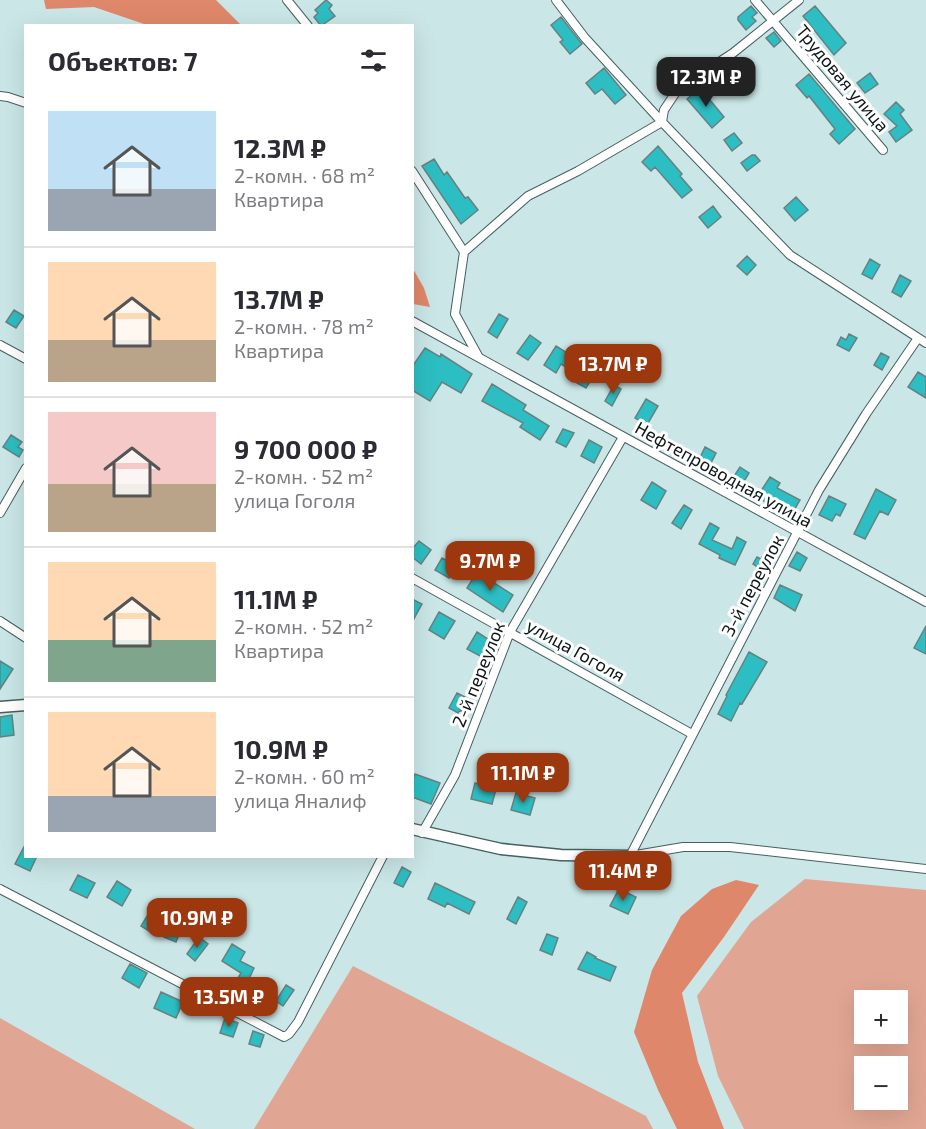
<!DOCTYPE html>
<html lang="ru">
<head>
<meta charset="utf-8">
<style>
  :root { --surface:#fff; --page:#f2f2f3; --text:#2b2b33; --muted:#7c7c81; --line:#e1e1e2; --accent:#9d370d }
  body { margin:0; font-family:"Exo 2",sans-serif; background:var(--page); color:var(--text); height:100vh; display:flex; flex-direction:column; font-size:22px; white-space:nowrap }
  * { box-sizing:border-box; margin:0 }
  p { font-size:20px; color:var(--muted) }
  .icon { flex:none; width:33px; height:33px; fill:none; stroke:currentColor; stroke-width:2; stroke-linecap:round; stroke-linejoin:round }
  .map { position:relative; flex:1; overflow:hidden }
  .sheet { position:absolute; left:24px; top:24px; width:390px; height:834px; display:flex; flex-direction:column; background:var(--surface); border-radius:0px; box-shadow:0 6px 24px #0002 }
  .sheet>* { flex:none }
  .fabs { position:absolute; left:854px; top:990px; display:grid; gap:12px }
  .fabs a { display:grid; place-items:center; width:54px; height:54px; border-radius:0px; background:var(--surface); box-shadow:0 6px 24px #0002; font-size:30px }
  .price { position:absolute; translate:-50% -51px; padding:0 14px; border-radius:12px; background:var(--accent); color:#fff; font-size:20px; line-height:39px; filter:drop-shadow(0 2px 3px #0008) }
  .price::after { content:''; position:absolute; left:50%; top:36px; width:18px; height:14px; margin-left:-9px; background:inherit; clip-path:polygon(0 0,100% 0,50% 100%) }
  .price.on { background:#222; color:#fff }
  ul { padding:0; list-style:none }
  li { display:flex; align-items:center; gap:18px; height:150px; padding:0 24px }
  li+li { border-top:2px solid var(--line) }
  li span { display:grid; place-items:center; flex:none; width:168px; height:120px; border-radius:0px; color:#555 }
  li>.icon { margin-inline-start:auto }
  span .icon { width:72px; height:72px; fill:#fffc; stroke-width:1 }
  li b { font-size:26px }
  h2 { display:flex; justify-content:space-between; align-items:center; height:72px; padding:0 24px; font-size:26px }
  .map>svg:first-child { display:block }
  .green { fill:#e0a693; fill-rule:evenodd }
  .water { fill:#df876a }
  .building { fill:#2cbec2; stroke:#678181; stroke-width:1.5 }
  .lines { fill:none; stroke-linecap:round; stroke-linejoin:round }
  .minor-casing { stroke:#475f60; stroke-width:10 }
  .tertiary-casing { stroke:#475f60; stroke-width:13 }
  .minor { stroke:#fff; stroke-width:8 }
  .tertiary { stroke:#fff; stroke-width:10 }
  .labels { text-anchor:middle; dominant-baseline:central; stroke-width:6; stroke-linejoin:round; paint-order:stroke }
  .street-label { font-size:18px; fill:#0c1616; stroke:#fff }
</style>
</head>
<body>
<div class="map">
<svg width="926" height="1129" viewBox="0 0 926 1129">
  <rect width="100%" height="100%" fill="#cae6e6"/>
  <path class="green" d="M805,879L926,890V1129H744L718,1076L697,996L751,922ZM864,1000H897V1034H864ZM864,1066H897V1100H864Z
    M353,966L646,1116L653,1129H254Z
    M0,1018L195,1129H0Z"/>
  <path class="water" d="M44,0H216L241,25H147L94,7L46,9Z
    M412,267L424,288L430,307L413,304Z
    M736,880L759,885L724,937L682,993L698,1062L724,1129H677L658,1090L634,1032L652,970L681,916L712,889Z"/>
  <path class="building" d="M326,0L332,5L329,9L335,16L321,26L314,17L318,13L315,10Z
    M751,6L757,13L752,17L756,21L746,30L738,20V17Z
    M815,6L846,43L834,55L803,16Z
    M561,17L582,44L570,54L560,42L563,40L551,25Z
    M774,32L781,41L774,47L766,38Z
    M604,68L626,95L615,104L602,89L595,94L586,83Z
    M870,73L878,84L865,93L857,83Z
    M809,74L855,129L839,144L830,134L835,129L809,96L807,98L796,85Z
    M700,88L724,117L712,128L687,99Z
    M896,102L904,110L900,114L912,130L896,142L889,132L897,126L884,114Z
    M734,133L742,143L732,151L724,140Z
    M658,146L682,174L680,176L692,190L682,198L655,167L651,171L642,162Z
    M752,155H755L760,161L747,171L741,163Z
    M434,159L444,175L447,172L465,198L468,197L478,210L461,224L422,166Z
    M796,197L808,210L795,221L784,208Z
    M713,206L721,217L708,228L699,217Z
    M747,256L756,265L747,275L737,266Z
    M870,259L880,265L872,279L862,274Z
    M900,275L911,281L901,297L892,292Z
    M14,310L24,316L16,328L6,322Z
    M499,314L508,319L497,338L488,332Z
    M849,334L857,338L849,351L837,345L841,337L846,340Z
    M530,335L541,343L528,360L517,353Z
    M556,346L581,362L582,359L598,368L586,388L577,383L581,376L561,364L556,373L544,365Z
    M425,348L440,357L441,354L472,374L461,393L442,382L430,401L412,390V367Z
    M881,353L889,357L882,370L874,365Z
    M918,372L926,377V398L908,387Z
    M492,384L526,405L523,410L549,426L540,440L520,427L523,423L482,401Z
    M614,385L621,389L612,406L605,401Z
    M646,399L658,406L647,425L635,418Z
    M563,429L574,433L566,447L556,442Z
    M11,435L22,442L18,447L23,450L19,457L3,447Z
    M589,440L602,447L594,463L581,456Z
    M705,447L716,453L707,471L696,466Z
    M740,467L749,473L739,490L729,484Z
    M770,477L780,483L777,488L800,500L790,517L757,497Z
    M652,482L666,491L656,509L641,500Z
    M876,489L896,500L888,515L880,511L865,539L854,534Z
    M829,496L846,504L840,516L836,514L832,521L819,515Z
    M684,505L692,510L681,529L672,523Z
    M710,523L719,528L712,540L732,549L737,537L746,542L735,565L719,558L720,555L699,544Z
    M419,541L431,550L421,564L412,557V549Z
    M766,551L775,556L765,572L753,564L757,557L761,559Z
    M797,552L807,558L800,571L789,566Z
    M442,558L456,565L449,578L435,570Z
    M477,572L513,595L503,612L467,588Z
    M780,585L802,595L795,611L774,598Z
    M412,599L422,604L412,622Z
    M439,612L455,621L444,639L429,630Z
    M926,626V654L914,648Z
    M477,632L491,641L482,657L467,649Z
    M749,652L767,662L742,704L740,703L731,721L718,714L727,696L726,695Z
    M0,661L13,669L0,689Z
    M457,693L471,700L465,713L460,710L458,713L449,708Z
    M12,715L14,735L0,737V717Z
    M415,774L440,783L431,804L412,797V782Z
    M475,783L496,789L492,804L471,799Z
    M516,793L535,798L530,815L511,810Z
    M26,843V856H37L30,871L15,864Z
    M402,867L411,872L403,887L394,883Z
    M78,875L95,883L87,898L70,890Z
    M117,881L131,890L122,906L107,897Z
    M435,883L475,902L469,914L447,903L445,907L428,899Z
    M619,889L636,897L628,914L610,906Z
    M518,897L527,902L516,924L507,919Z
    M149,913L157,918L149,931L141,926Z
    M170,924L182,927L176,942L164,937Z
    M547,934L558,938L552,955L540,950Z
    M199,937L208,944L195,961L187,954Z
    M232,944L245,952L240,961L254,968L247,983L238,978L241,973L222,961Z
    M587,952L596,957L595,958L616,967L610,981L578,969Z
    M130,964L147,973L139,988L122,978Z
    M286,985L294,990L283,1006L276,1001Z
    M161,992L183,1002L176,1018L154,1008Z
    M225,1018L238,1023L233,1037L220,1033Z
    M253,1031L264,1035L260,1047L249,1044Z"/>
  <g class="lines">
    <g class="minor-casing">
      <path id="minor" d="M287,0L308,26
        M556,0L585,38L662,122L790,255L926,343
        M755,0L883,150
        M0,96L8,97L26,103
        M412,171L464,252L455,314L478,356
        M464,252L528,196L578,171L662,122L664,110L678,89L733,53L799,0
        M412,321L926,602
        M0,345L26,359
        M0,513L26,468
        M412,578L692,734
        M0,621L26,638
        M422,833L455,775L510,632L623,437
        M630,856L819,490L866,414L918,338
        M630,856L683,847H730L926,869
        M0,889L284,1037L289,1034L298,1022L383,856"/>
    </g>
    <g class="tertiary-casing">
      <path id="tertiary" d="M0,707L26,705
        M412,829L501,849L561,855L630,856"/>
    </g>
    <use href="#minor" class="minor"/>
    <use href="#tertiary" class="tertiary"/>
  </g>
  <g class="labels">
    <g class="street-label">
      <text transform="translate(843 78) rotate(50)">Трудовая улица</text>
      <text transform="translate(724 474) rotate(29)">Нефтепроводная улица</text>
      <text transform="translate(752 585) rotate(-62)">3-й переулок</text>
      <text transform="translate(576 650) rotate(29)">улица Гоголя</text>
      <text transform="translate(478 674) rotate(-68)">2-й переулок</text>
    </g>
  </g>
</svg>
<div class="fabs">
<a>+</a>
<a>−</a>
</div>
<b class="price on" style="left:706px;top:108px">12.3M ₽</b>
<b class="price" style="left:613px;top:395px">13.7M ₽</b>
<b class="price" style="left:490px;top:592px">9.7M ₽</b>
<b class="price" style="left:523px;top:804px">11.1M ₽</b>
<b class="price" style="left:623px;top:902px">11.4M ₽</b>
<b class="price" style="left:197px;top:949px">10.9M ₽</b>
<b class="price" style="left:229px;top:1028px">13.5M ₽</b>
<section class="sheet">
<h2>Объектов: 7<svg class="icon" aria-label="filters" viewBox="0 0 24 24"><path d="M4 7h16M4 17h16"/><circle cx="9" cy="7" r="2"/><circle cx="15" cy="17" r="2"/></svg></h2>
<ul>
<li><span style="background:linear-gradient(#bfe0f5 65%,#9aa5b1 0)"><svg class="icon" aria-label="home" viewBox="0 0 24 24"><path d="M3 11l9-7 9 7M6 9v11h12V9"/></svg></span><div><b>12.3M ₽</b><p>2-комн. · 68 m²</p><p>Квартира</p></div></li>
<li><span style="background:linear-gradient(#ffd9b3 65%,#b9a48a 0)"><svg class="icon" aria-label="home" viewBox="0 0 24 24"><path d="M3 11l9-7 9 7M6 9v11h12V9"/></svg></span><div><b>13.7M ₽</b><p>2-комн. · 78 m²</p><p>Квартира</p></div></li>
<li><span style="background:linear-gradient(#f6c9c9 60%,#b9a48a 0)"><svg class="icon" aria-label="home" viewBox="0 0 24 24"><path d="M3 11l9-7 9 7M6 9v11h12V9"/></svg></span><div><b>9 700 000 ₽</b><p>2-комн. · 52 m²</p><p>улица Гоголя</p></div></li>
<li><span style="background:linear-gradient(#ffd9b3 65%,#7fa58c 0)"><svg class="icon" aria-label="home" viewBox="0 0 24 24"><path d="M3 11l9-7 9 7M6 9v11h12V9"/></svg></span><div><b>11.1M ₽</b><p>2-комн. · 52 m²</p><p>Квартира</p></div></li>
<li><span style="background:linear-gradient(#ffd9b3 70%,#9aa5b1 0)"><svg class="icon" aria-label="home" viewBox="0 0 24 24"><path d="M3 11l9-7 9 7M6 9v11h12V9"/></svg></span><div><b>10.9M ₽</b><p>2-комн. · 60 m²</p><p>улица Яналиф</p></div></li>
</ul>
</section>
</div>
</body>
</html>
